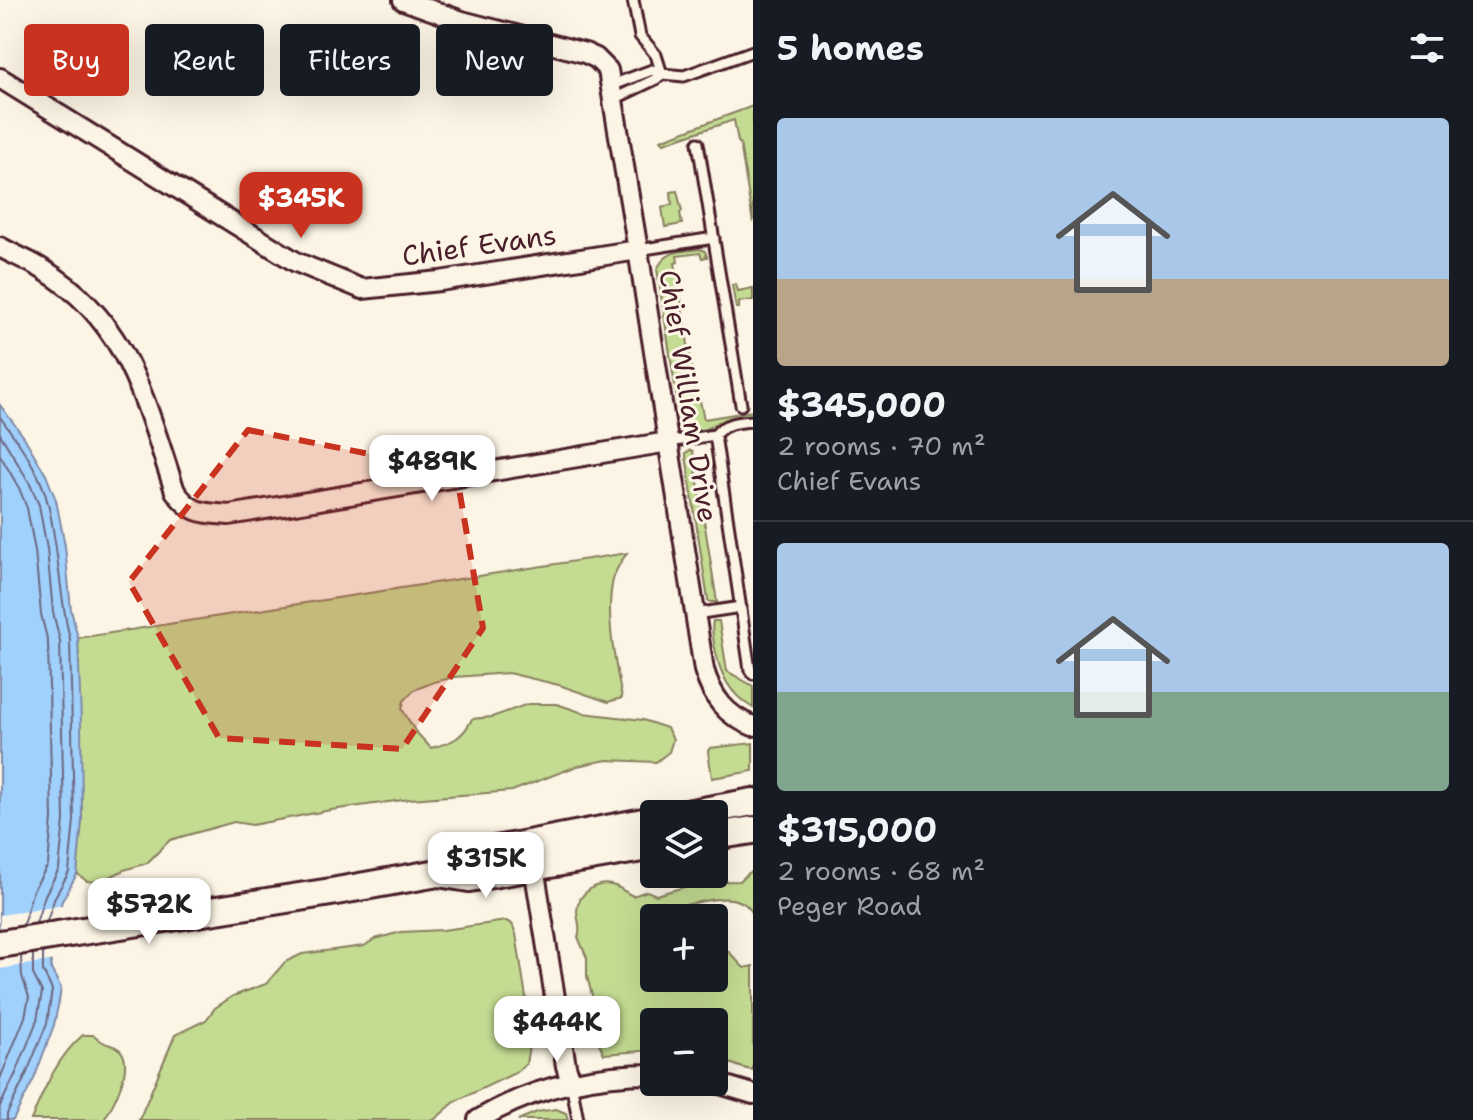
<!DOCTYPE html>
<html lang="en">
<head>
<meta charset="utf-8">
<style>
  :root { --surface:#171b24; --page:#20242c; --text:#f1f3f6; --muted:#9ea1a6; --line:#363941; --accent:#c8321e }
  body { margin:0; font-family:"Shantell Sans",sans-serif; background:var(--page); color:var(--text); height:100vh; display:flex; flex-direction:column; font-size:30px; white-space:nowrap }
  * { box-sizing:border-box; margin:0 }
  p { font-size:26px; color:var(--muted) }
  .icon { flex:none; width:44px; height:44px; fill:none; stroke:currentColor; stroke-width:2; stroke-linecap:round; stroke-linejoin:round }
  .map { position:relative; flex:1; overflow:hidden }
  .details { display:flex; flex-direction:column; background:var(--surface); width:720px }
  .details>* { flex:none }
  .banner { position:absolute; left:24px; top:24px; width:608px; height:72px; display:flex; gap:16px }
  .tools { position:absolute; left:640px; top:800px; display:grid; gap:16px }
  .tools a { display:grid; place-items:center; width:88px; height:88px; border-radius:8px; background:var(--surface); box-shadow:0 8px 32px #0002; font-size:40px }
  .price { position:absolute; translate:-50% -68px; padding:0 18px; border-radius:16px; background:#fff; color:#222; font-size:26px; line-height:52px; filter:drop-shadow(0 2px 4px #0008) }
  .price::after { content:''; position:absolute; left:50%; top:48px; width:24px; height:18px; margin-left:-12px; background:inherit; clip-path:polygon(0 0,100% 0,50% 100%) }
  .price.active { background:var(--accent); color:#fff }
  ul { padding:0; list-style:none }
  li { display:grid; align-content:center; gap:16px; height:424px; padding:0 24px }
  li+li { border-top:2px solid var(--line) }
  li span { display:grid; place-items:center; height:248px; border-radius:8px; color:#555 }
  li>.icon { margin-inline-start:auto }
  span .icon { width:144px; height:144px; fill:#fffc; stroke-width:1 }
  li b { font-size:34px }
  h2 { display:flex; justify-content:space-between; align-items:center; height:96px; padding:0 24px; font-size:34px }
  .chip { padding:0 28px; border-radius:8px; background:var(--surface); box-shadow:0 8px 32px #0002; font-size:28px; line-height:72px }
  .chip.active { background:var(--accent); color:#fff }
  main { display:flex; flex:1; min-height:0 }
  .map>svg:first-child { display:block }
  .green { fill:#c4dc92; stroke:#877e5e; stroke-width:2 }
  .water { fill:#a0d0fc; stroke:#7e89a8; stroke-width:2 }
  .pier { fill:#fcf5e5 }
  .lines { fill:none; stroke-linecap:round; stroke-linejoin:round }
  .shore { stroke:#6c667f; stroke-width:2 }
  .lane-casing { stroke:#4a1f2b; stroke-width:15 }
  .street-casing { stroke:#4a1f2b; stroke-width:24 }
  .secondary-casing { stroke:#4a1f2b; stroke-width:32 }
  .lane { stroke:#fcf5e5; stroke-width:9 }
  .street { stroke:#fcf5e5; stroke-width:18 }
  .secondary { stroke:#fcf5e5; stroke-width:26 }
  .marked { fill:#c8321e; fill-opacity:0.2; stroke:#c8321e; stroke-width:6; stroke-dasharray:16 10; stroke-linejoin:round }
  .labels { text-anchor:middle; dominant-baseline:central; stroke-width:6; stroke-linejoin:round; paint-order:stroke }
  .street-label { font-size:28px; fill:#4a1f2b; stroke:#fcf5e5 }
</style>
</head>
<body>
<main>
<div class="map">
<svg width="753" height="1120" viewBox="0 0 753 1120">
  <rect width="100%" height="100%" fill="#fcf5e5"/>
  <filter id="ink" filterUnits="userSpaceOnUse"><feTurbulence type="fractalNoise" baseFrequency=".0125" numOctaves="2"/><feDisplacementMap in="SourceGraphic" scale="16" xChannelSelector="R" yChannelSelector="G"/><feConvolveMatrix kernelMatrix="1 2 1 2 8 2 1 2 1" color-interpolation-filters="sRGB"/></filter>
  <g filter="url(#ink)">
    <path class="green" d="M753,106V223L740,143L738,142L734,120L664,143L661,140Z
      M677,191L682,211L680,213L682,224L665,227L662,208L672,204L671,192Z
      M700,249L705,251L707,257L702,258L700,253L677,256L678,262L675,263L697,401H700L704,419L753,411V416L718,422L706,429L688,432L681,426L657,269C667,249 681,252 700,249Z
      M736,284L738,291L753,288V300L739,302V308H736L732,285Z
      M690,450L693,451L717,602H710L708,600L686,456V453Z
      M627,553C622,560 617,567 614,576C604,611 615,662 622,698L608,702L559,685L508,673L455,677L434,682L414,690L404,701L402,709L415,731L431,748C452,742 462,739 472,719L492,717L528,704H557L583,713L643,720L667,728L673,739L669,752L656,762L607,760L577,766L512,791L410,799L331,810L252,825L234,822L170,840L147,863L124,870L100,882L87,881L77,874L82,820L78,638Z
      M713,621H719L727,671L753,686V708C729,694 720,674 715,648C713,638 711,630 713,621Z
      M753,743V771L712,778L708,751L710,748Z
      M753,871V914C741,890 710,900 689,904C683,905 676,905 670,906H663L656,904L651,907L665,918H654V978H714V948H725L744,968L753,966V1070C739,1069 728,1060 714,1059V1022H654V1050L604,1054L598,1041L597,1024L615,1009L614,1005L600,1007L596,1004L593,999L587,976V958L578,937C582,928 577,921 577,911C578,892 598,880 615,886C621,888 626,893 633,896L647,891L656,895L688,886L693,882L740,881L748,873Z
      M506,921L512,924L516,934L526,997L530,1040L526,1064L515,1073L456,1101L434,1120H139L175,1035L206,1020L215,1008L233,996L266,984L285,962L302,954L364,946L375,939L401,932L443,930Z
      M83,1035H93C94,1035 102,1042 103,1042C109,1046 114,1044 120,1050C135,1065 113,1105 104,1120H31C44,1090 57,1057 83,1035Z
      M556,1109L566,1113L568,1120H518L537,1112Z"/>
    <path class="water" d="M0,405L24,437L46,475L56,500L65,546L71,610L78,638L81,722L82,820L77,874L62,901L50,938L51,969L61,988L59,1001L54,1025L34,1079L13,1120H0Z"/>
    <path class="pier" d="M65,905L54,939L55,960L0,969V915Z"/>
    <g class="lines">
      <path class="shore" d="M0,417C19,443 41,472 48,504C59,549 59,595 70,639L74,820L69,872L55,897L47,921
        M0,434L29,482L39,505L47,549L53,612L60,641L64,820L59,869L45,895L36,923
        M0,455L19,488L27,508L35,551L41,614L48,643L52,819L48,865L33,890L23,925
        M0,1079L25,1017L29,997L22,976L21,956
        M0,1106L17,1071L37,1020L42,992L33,974V954
        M7,1120V1114L26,1075L47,1023L52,990L43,971V952"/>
      <g class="lane-casing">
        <path id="lane" d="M633,0L640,36L656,55L662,74
          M612,85L652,70L662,74L684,76L753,51
          M614,99L656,79L662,74
          M698,143L741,405
          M638,250L714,238
          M715,435C724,423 739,422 753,421
          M668,442L715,435L750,670L753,674
          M695,614L741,607
          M571,1082L578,1120"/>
      </g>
      <g class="street-casing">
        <path id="street" d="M403,0L462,21L585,53L596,58L608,70L638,250L704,670C712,697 726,716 753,726
          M0,78L296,262L362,289L440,281L638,250
          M0,247C14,255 30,261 44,270C129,322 145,403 175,491C191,514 202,513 229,515L668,442
          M534,867L566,1066L571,1082
          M713,1082L753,1094
          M478,1120C531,1088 592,1074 654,1074"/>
      </g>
      <g class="secondary-casing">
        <path id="secondary" d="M686,814L753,802
          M714,836L753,830
          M438,873L454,858L654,820
          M0,944L331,892L438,873L469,878L654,846"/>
      </g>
      <use href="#lane" class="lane"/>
      <use href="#street" class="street"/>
      <use href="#secondary" class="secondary"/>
    </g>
  </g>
  <path class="marked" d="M248,430L456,471L483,628L402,749L219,738L129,582Z"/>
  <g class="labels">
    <g class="street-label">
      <text transform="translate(479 245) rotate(-8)">Chief Evans</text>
      <text transform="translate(689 396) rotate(81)">Chief William Drive</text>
    </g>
  </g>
</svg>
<div class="tools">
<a><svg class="icon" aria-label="layers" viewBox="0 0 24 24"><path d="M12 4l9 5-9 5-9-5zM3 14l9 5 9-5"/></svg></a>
<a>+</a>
<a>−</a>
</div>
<b class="price active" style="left:301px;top:240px">$345K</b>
<b class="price" style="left:432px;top:503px">$489K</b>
<b class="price" style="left:486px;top:900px">$315K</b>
<b class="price" style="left:149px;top:946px">$572K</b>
<b class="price" style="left:557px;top:1064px">$444K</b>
<div class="banner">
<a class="chip active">Buy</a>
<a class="chip">Rent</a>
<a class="chip">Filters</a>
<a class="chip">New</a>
</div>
</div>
<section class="details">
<h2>5 homes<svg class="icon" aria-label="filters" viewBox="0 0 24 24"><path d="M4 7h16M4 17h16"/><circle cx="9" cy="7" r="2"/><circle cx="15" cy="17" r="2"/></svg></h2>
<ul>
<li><span style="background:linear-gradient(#a9c7e8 65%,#b9a48a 0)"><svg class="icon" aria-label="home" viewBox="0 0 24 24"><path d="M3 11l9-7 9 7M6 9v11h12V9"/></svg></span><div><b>$345,000</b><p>2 rooms · 70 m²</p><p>Chief Evans</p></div></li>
<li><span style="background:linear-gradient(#a9c7e8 60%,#7fa58c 0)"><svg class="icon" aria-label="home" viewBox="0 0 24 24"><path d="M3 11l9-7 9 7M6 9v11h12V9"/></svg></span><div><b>$315,000</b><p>2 rooms · 68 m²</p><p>Peger Road</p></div></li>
</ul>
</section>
</main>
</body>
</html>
